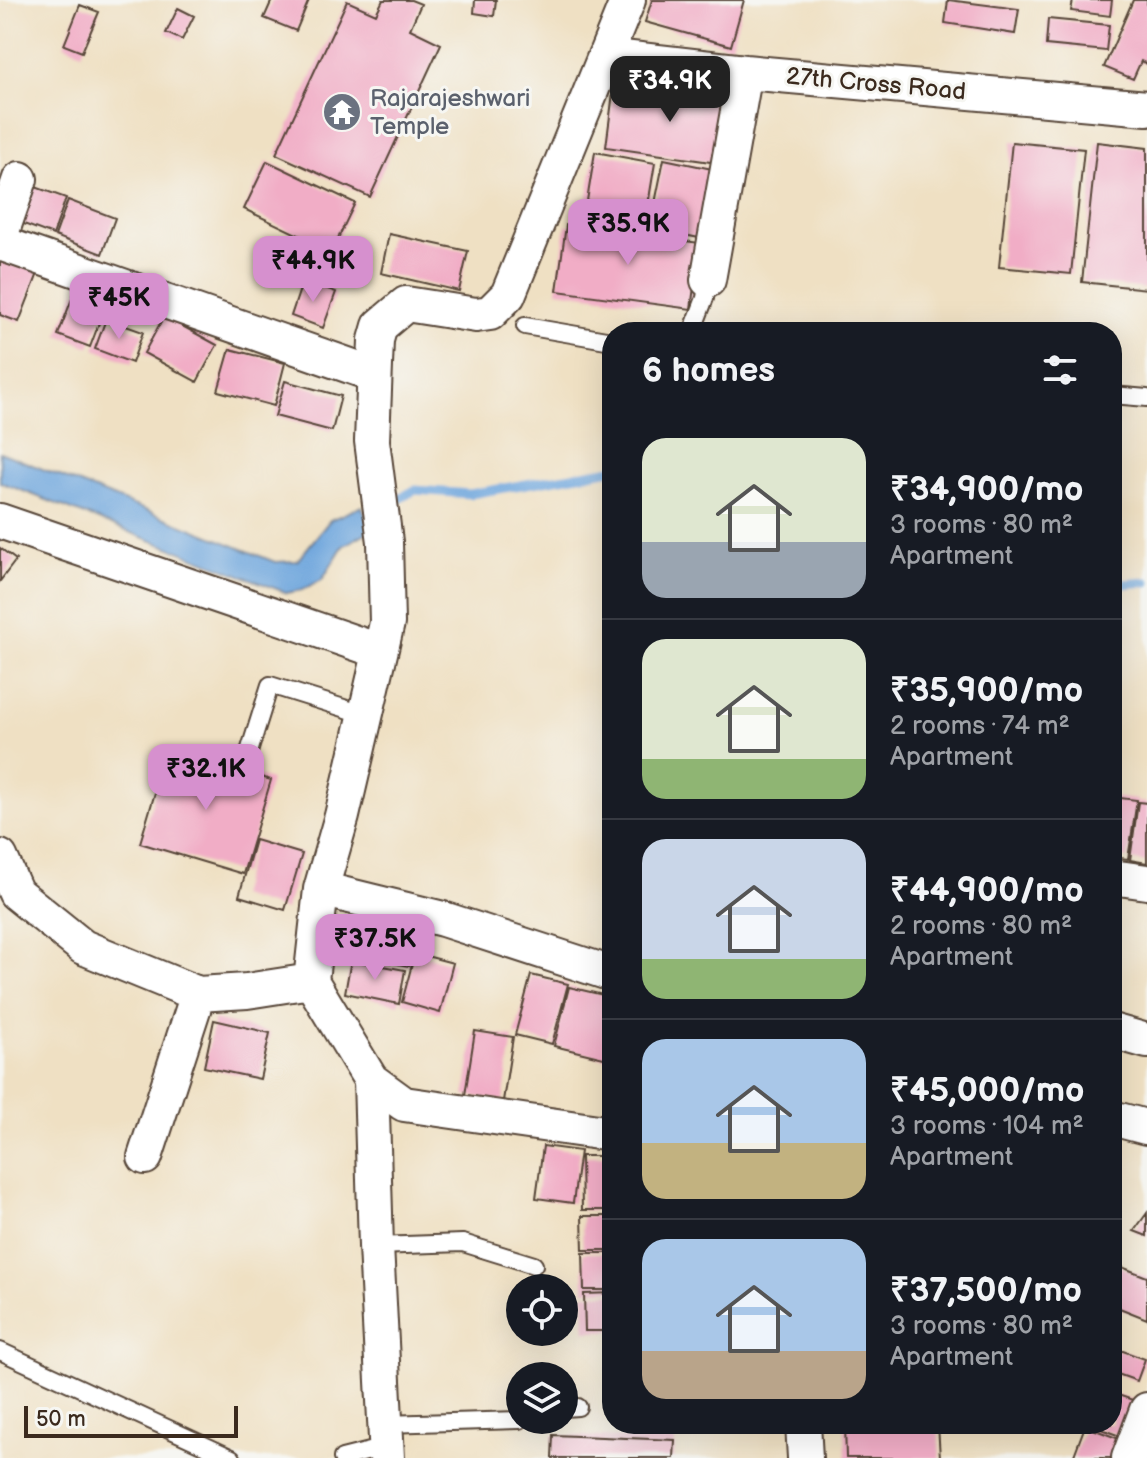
<!DOCTYPE html>
<html lang="en">
<head>
<meta charset="utf-8">
<style>
  :root { --surface:#171b24; --page:#20242c; --text:#f1f3f6; --muted:#9ea1a6; --line:#363941; --accent:#d690ce }
  body { margin:0; font-family:"Balsamiq Sans",sans-serif; background:var(--page); color:var(--text); height:100vh; display:flex; flex-direction:column; font-size:30px; white-space:nowrap }
  * { box-sizing:border-box; margin:0 }
  p { font-size:26px; color:var(--muted) }
  .icon { flex:none; width:44px; height:44px; fill:none; stroke:currentColor; stroke-width:2; stroke-linecap:round; stroke-linejoin:round }
  .map { position:relative; flex:1; overflow:hidden }
  .sheet { position:absolute; left:602px; top:322px; width:520px; height:1112px; display:flex; flex-direction:column; background:var(--surface); border-radius:32px; box-shadow:0 8px 32px #0002 }
  .sheet>* { flex:none }
  .buttons { position:absolute; left:506px; top:1274px; display:grid; gap:16px }
  .buttons a { display:grid; place-items:center; width:72px; height:72px; border-radius:50%; background:var(--surface); box-shadow:0 8px 32px #0002; font-size:40px }
  .scale { position:absolute; left:24px; bottom:20px; width:214px; box-sizing:border-box; padding-left:8px; border:4px solid #3b2a1e; border-top:0; font-size:22px; line-height:28px; white-space:nowrap; color:#3b2a1e; -webkit-text-stroke:6px #f6f6f2; paint-order:stroke }
  .price { position:absolute; translate:-50% -68px; padding:0 18px; border-radius:16px; background:var(--accent); color:#111; font-size:26px; line-height:52px; filter:drop-shadow(0 2px 4px #0008) }
  .price::after { content:''; position:absolute; left:50%; top:48px; width:24px; height:18px; margin-left:-12px; background:inherit; clip-path:polygon(0 0,100% 0,50% 100%) }
  .price.active { background:#222; color:#fff }
  ul { padding:0; list-style:none }
  li { display:flex; align-items:center; gap:24px; height:200px; padding:0 40px }
  li+li { border-top:2px solid var(--line) }
  li span { display:grid; place-items:center; flex:none; width:224px; height:160px; border-radius:24px; color:#555 }
  li>.icon { margin-inline-start:auto }
  span .icon { width:96px; height:96px; fill:#fffc; stroke-width:1 }
  li b { font-size:34px }
  h2 { display:flex; justify-content:space-between; align-items:center; height:96px; padding:0 40px; font-size:34px }
  .map>svg:first-child { display:block }
  .water { fill:#6ea6dd; stroke:#54687e; stroke-width:2 }
  .lines { fill:none; stroke-linecap:round; stroke-linejoin:round }
  .stream { stroke:#6ea6dd; stroke-width:9 }
  .building { fill:#f1adc6 }
  .lane-casing { stroke:#564537; stroke-width:20 }
  .street-casing { stroke:#564537; stroke-width:38 }
  .lane { stroke:#fff; stroke-width:16 }
  .street { stroke:#fff; stroke-width:34 }
  .labels { text-anchor:middle; dominant-baseline:central; stroke-width:6; stroke-linejoin:round; paint-order:stroke }
  .street-label { font-size:24px; fill:#3b2a1e; stroke:#f6f6f2 }
  .worship-label { font-size:24px; fill:#5b616d; stroke:#f6f6f2; text-anchor:start }
</style>
</head>
<body>
<div class="map">
<svg width="1147" height="1458" viewBox="0 0 1147 1458">
  <rect width="100%" height="100%" fill="#f6f6f2"/>
  <filter id="ink" filterUnits="userSpaceOnUse"><feTurbulence type="fractalNoise" baseFrequency=".0125" numOctaves="2"/><feDisplacementMap in="SourceGraphic" scale="16" xChannelSelector="R" yChannelSelector="G"/><feConvolveMatrix kernelMatrix="1 2 1 2 8 2 1 2 1" color-interpolation-filters="sRGB"/></filter>
  <filter id="wash" filterUnits="userSpaceOnUse"><feTurbulence type="fractalNoise" baseFrequency=".006" numOctaves="4" result="noise"/><feDisplacementMap in="SourceGraphic" scale="32" xChannelSelector="R" yChannelSelector="G"/><feGaussianBlur stdDeviation="1.8" result="paint"/><feColorMatrix in="noise" values="0 0 0 0 0 0 0 0 0 0 0 0 0 0 0 0 0 1.4 0 .05"/><feComposite in="paint" operator="in"/></filter>
  <g filter="url(#wash)">
    <rect width="100%" height="100%" fill="#efe0c3"/>
    <path class="water" d="M0,452L275,562L297,561L330,520L362,506L371,530L343,546L322,580L302,590L287,593L0,482Z"/>
    <g class="lines">
      <path class="stream" d="M386,506L415,490L470,494L612,469
        M1112,585L1147,582"/>
    </g>
    <g id="blocks">
      <path class="building" d="M272,0H309L296,31L264,18Z
        M383,0H411L421,4L410,29L441,44L370,197L276,154L347,1L376,14Z
        M475,0H496L494,16L474,13Z
        M652,0H744L731,46L645,22Z
        M948,0L1019,9L1015,34L945,23Z
        M1073,0H1112L1110,16L1071,11Z
        M1133,0H1147V64L1141,61L1133,79L1104,67Z
        M80,5L99,12L82,52L64,45Z
        M178,8L194,16L182,40L166,33Z
        M1048,19L1109,25L1106,51L1046,45Z
        M614,85L734,102L725,164L606,147Z
        M1012,142L1084,149L1071,274L999,267Z
        M1097,142L1147,148V289L1082,282Z
        M595,152L655,163L645,223L585,213Z
        M664,159L717,170L704,239L650,228Z
        M267,161L355,203L332,251L244,209Z
        M27,184L66,198L53,235L13,220Z
        M68,200L115,218L102,254L55,236Z
        M566,225L700,243L691,309L557,291Z
        M389,234L468,251L459,291L381,273Z
        M5,249L42,263L19,322L0,315V261Z
        M303,280L336,292L323,328L291,316Z
        M75,291L107,302L90,347L58,335Z
        M164,316L217,345L197,382L144,353Z
        M106,319L143,332L132,363L95,349Z
        M230,349L285,363L274,406L218,391Z
        M285,381L341,396L332,431L275,416Z
        M0,548L16,560L0,581Z
        M168,749L271,780L243,874L140,843Z
        M1112,797L1137,800L1128,859L1112,857Z
        M1138,802L1147,803V863L1130,860Z
        M255,840L302,854L285,910L239,896Z
        M350,918L416,931L409,966L343,954Z
        M415,953L453,963L440,1013L402,1002Z
        M351,960L405,970L399,1004L345,993Z
        M531,975L568,984L552,1044L515,1035Z
        M569,987L612,997V1060L554,1046Z
        M214,1020L270,1033L260,1079L204,1067Z
        M475,1031L513,1037L503,1101L465,1095Z
        M543,1146L580,1151L573,1203L536,1198Z
        M581,1156H612V1210H582Z
        M1147,1213V1236L1134,1231Z
        M582,1216H612V1250H583Z
        M583,1253H612V1290H584Z
        M1114,1264L1147,1277V1319L1112,1305Z
        M612,1293V1331H585L584,1294Z
        M1112,1347L1145,1359L1137,1381L1112,1372Z
        M1112,1393L1133,1400L1120,1436L1087,1424H1112Z
        M845,1424H938L940,1458H846Z
        M1085,1426L1122,1440L1115,1458H1073Z
        M553,1435L675,1440L674,1458H552Z"/>
    </g>
  </g>
  <g filter="url(#ink)">
    <use href="#blocks" fill-opacity="0" stroke="#564537" stroke-width="2"/>
    <g class="lines">
      <g class="lane-casing">
        <path id="lane" d="M525,326L612,341
          M692,332L705,298L708,280
          M1112,395L1147,398
          M249,752L270,685L366,715
          M376,1246L463,1243L534,1265
          M0,1351L232,1458
          M564,1408L578,1407
          M384,1424L520,1420
          M342,1458L386,1447"/>
      </g>
      <g class="street-casing">
        <path id="street" d="M605,56L745,72L1147,108
          M0,237L20,179
          M0,243L373,374
          M708,280L745,72
          M0,521L379,651
          M0,857L16,893L83,947L198,994L247,991L311,981
          M1112,877L1147,882
          M321,889L443,919L612,974
          M1112,1031L1147,1041
          M371,1080L404,1104L612,1134
          M1112,1118L1146,1127
          M145,1157L198,994
          M803,1424L805,1458
          M387,1458L376,1246L371,1080L311,981L321,889L342,816L387,623L385,542L372,441L376,340L380,326L406,304L476,315L490,313L508,295L628,0
          M1129,1458L1147,1410"/>
      </g>
      <use href="#lane" class="lane"/>
      <use href="#street" class="street"/>
    </g>
  </g>
  <defs>
    <g id="temple-disc" transform="scale(2)"><circle r="9.5" fill="#6b7280" stroke="#f6f6f2"/><path d="M0-6L5-2H3V0L6.5 2.5H4V6H1.5V3h-3V6H-4V2.5H-6.5L-3 0V-2H-5Z" fill="#fff"/></g>
  </defs>
  <g fill-rule="evenodd">
    <use href="#temple-disc" x="342" y="112"/>
  </g>
  <g class="labels">
    <g class="street-label">
      <text transform="translate(876 84) rotate(5)">27th Cross Road</text>
    </g>
    <g class="worship-label">
      <text x="370" y="98">Rajarajeshwari<tspan x="370" dy="28">Temple</tspan></text>
    </g>
  </g>
</svg>
<div class="buttons">
<a><svg class="icon" aria-label="locate" viewBox="0 0 24 24"><circle cx="12" cy="12" r="6"/><path d="M12 2v4M12 18v4M2 12h4M18 12h4"/></svg></a>
<a><svg class="icon" aria-label="layers" viewBox="0 0 24 24"><path d="M12 4l9 5-9 5-9-5zM3 14l9 5 9-5"/></svg></a>
</div>
<div class="scale">50 m</div>
<b class="price active" style="left:670px;top:124px">₹34.9K</b>
<b class="price" style="left:628px;top:267px">₹35.9K</b>
<b class="price" style="left:313px;top:304px">₹44.9K</b>
<b class="price" style="left:119px;top:341px">₹45K</b>
<b class="price" style="left:206px;top:812px">₹32.1K</b>
<b class="price" style="left:375px;top:982px">₹37.5K</b>
<section class="sheet">
<h2>6 homes<svg class="icon" aria-label="filters" viewBox="0 0 24 24"><path d="M4 7h16M4 17h16"/><circle cx="9" cy="7" r="2"/><circle cx="15" cy="17" r="2"/></svg></h2>
<ul>
<li><span style="background:linear-gradient(#dfe7d0 65%,#9aa5b1 0)"><svg class="icon" aria-label="home" viewBox="0 0 24 24"><path d="M3 11l9-7 9 7M6 9v11h12V9"/></svg></span><div><b>₹34,900/mo</b><p>3 rooms · 80 m²</p><p>Apartment</p></div></li>
<li><span style="background:linear-gradient(#dfe7d0 75%,#8fb573 0)"><svg class="icon" aria-label="home" viewBox="0 0 24 24"><path d="M3 11l9-7 9 7M6 9v11h12V9"/></svg></span><div><b>₹35,900/mo</b><p>2 rooms · 74 m²</p><p>Apartment</p></div></li>
<li><span style="background:linear-gradient(#c9d6e8 75%,#8fb573 0)"><svg class="icon" aria-label="home" viewBox="0 0 24 24"><path d="M3 11l9-7 9 7M6 9v11h12V9"/></svg></span><div><b>₹44,900/mo</b><p>2 rooms · 80 m²</p><p>Apartment</p></div></li>
<li><span style="background:linear-gradient(#a9c7e8 65%,#c2b280 0)"><svg class="icon" aria-label="home" viewBox="0 0 24 24"><path d="M3 11l9-7 9 7M6 9v11h12V9"/></svg></span><div><b>₹45,000/mo</b><p>3 rooms · 104 m²</p><p>Apartment</p></div></li>
<li><span style="background:linear-gradient(#a9c7e8 70%,#b9a48a 0)"><svg class="icon" aria-label="home" viewBox="0 0 24 24"><path d="M3 11l9-7 9 7M6 9v11h12V9"/></svg></span><div><b>₹37,500/mo</b><p>3 rooms · 80 m²</p><p>Apartment</p></div></li>
</ul>
</section>
</div>
</body>
</html>
